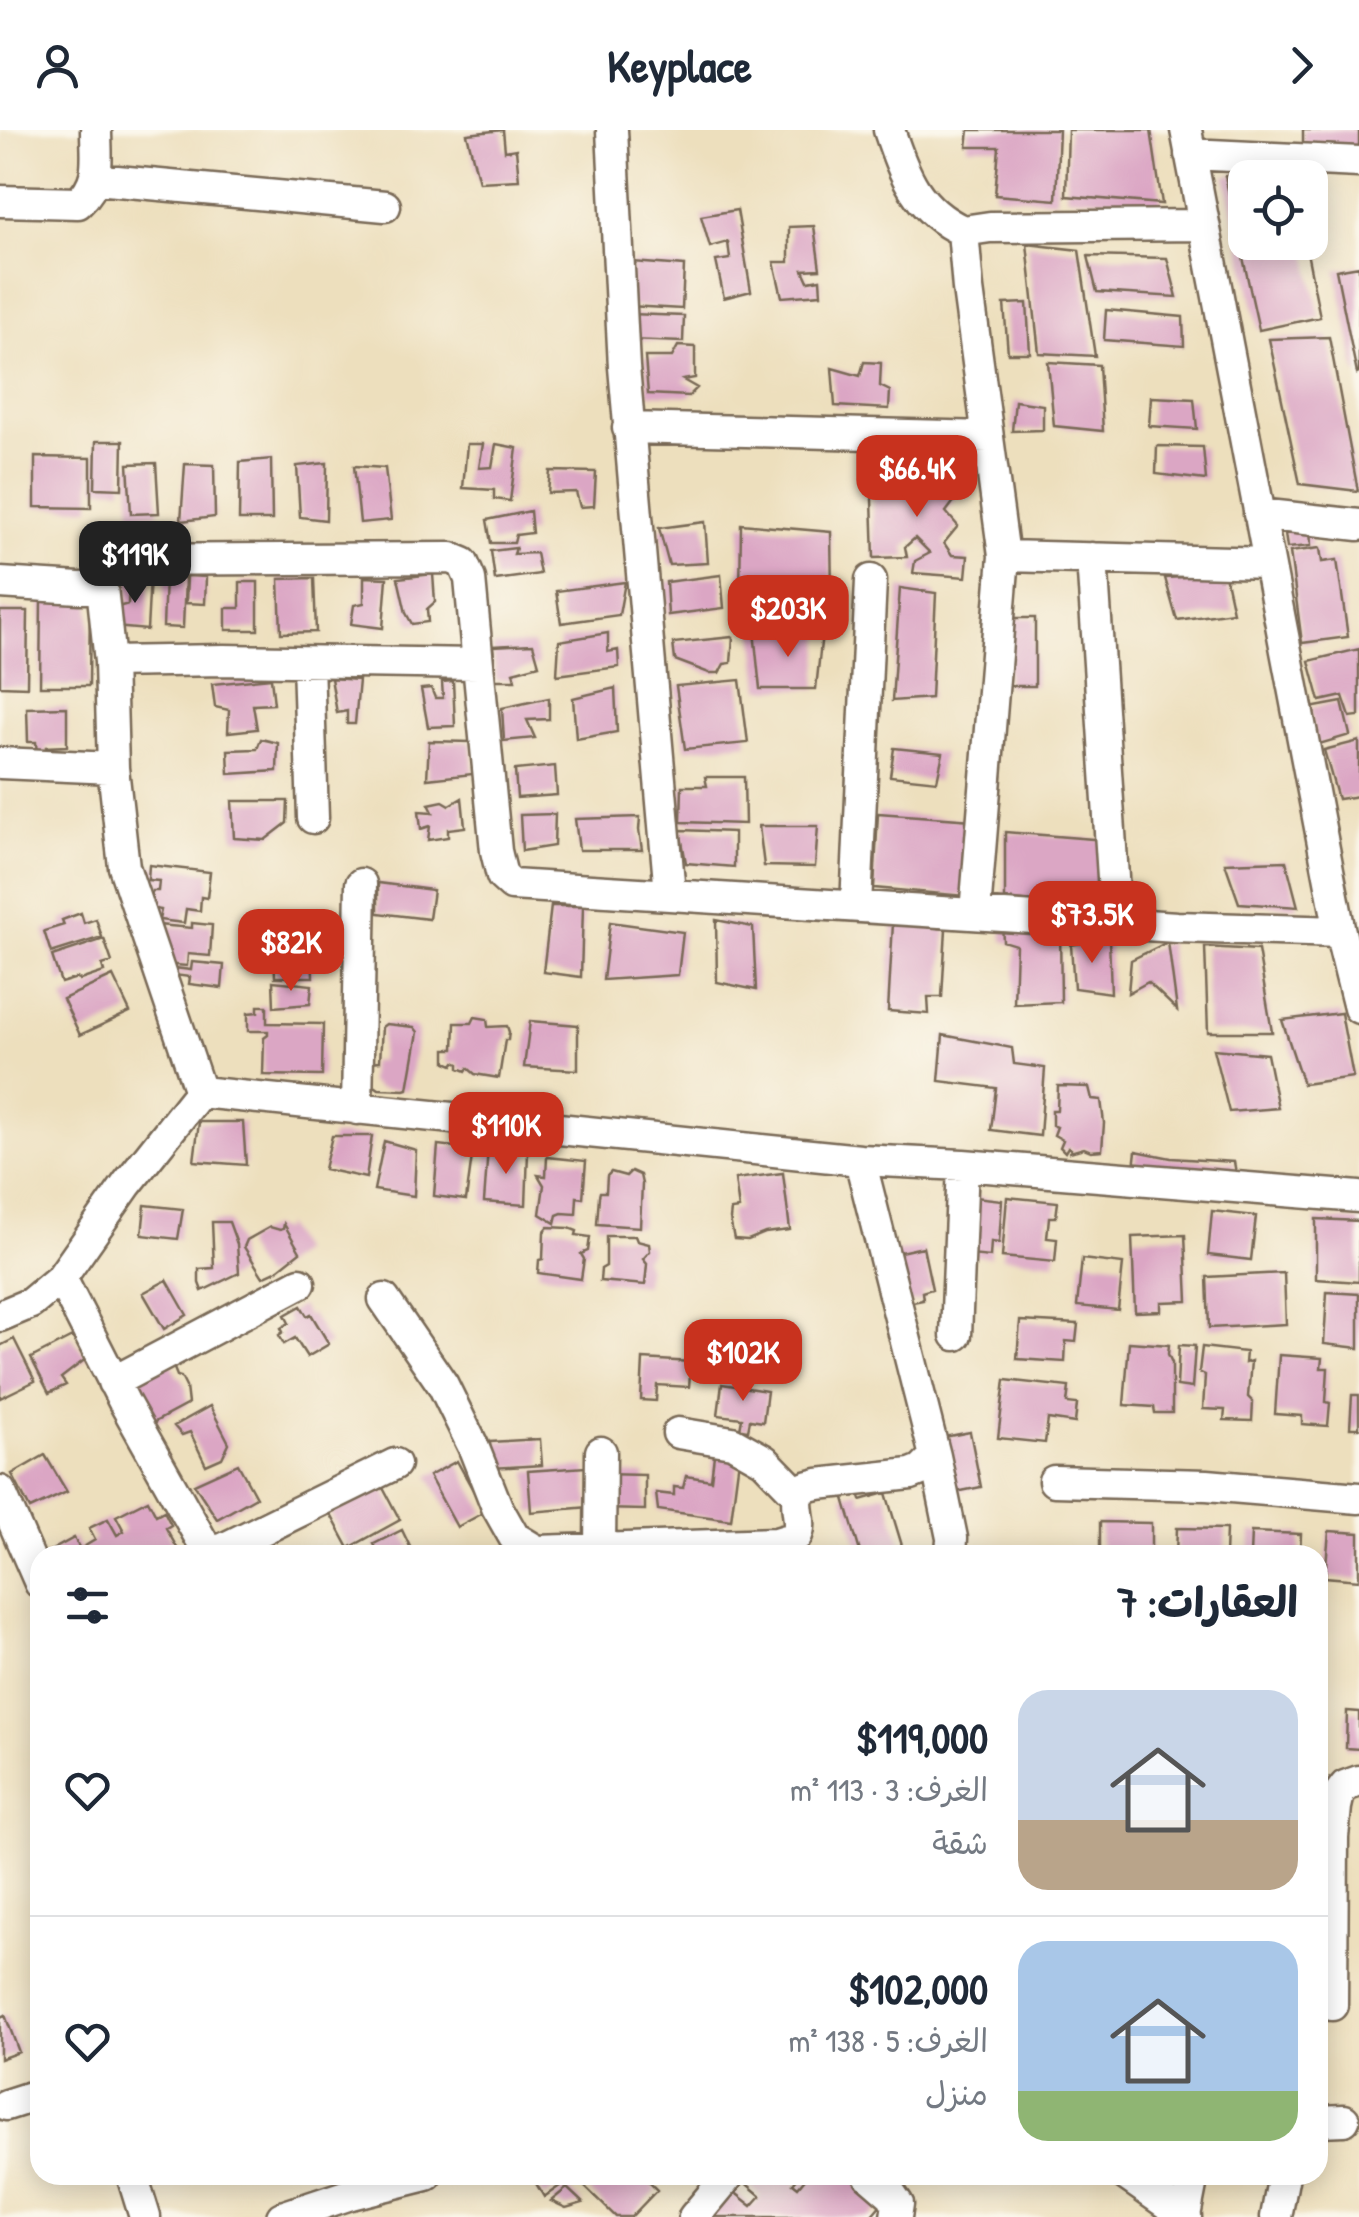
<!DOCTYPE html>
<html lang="ar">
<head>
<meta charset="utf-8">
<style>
  :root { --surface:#fff; --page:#f2f2f3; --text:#1f2937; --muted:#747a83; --line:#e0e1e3; --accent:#c8321e }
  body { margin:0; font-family:"Patrick Hand","Playpen Sans Arabic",sans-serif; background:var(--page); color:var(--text); direction:rtl; height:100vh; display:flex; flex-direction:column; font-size:38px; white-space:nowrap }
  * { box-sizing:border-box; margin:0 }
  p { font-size:32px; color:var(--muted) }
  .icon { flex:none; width:55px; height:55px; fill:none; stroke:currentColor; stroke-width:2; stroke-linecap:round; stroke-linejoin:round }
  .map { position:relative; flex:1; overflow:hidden; direction:ltr }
  .panel { position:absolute; left:30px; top:1415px; width:1298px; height:640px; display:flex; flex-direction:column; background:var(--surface); border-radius:30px; box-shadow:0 5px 25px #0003; direction:rtl }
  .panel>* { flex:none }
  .fabs { position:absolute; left:1228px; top:30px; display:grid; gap:20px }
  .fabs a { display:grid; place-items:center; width:100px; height:100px; border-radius:20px; background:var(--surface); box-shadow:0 5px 25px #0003; font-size:50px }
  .price { position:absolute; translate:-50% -85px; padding:0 22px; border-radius:20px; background:var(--accent); color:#fff; font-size:32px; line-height:65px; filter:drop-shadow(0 2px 5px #0008) }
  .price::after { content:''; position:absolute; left:50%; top:60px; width:30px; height:22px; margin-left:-15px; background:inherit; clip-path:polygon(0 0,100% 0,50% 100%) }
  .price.on { background:#222; color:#fff }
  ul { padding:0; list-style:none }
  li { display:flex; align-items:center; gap:30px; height:250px; padding:0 30px }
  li+li { border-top:2px solid var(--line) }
  li span { display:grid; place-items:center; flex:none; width:280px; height:200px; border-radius:30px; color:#555 }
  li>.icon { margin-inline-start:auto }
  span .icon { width:120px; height:120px; fill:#fffc; stroke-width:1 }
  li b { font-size:42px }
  h2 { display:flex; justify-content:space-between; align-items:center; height:120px; padding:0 30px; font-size:42px }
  header { display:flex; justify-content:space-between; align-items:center; height:130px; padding:0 30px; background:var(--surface); font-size:45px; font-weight:700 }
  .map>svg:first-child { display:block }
  .building { fill:#dba6c4 }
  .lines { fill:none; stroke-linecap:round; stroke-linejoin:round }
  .minor-casing { stroke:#796956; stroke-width:35 }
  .minor { stroke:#fff; stroke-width:30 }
</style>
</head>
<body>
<header><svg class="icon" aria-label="forward" viewBox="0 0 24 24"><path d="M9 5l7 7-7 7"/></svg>Keyplace<svg class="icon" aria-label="person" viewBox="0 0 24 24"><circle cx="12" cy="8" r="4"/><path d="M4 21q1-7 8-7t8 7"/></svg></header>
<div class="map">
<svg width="1359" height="2087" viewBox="0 0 1359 2087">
  <rect width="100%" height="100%" fill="#fbf7ec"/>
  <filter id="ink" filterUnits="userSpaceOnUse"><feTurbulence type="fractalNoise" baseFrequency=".01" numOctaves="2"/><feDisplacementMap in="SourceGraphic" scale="20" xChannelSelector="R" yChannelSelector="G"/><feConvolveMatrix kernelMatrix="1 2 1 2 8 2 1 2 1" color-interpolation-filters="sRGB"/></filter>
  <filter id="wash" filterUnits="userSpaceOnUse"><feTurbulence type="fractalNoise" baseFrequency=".0048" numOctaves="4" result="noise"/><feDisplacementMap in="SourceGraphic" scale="40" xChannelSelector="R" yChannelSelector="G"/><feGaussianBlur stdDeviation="2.25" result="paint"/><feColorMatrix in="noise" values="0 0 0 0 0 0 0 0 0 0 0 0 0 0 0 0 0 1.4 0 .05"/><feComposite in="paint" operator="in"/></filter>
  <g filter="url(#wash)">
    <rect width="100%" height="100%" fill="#eddfbd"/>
    <g id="blocks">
      <path class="building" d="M503,0L505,21L516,19L519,50L479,52L467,4Z
        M969,0H1059L1056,70L995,65L999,17H967Z
        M1068,0H1151L1162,74L1066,66Z
        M1303,0H1359V21L1303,15Z
        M1290,37L1292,48H1245V112H1305L1320,187L1259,200L1225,46Z
        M737,80L751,161L724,168L716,131L730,129L728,112L710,117L701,86Z
        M814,96L820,139L803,140L808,151L820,149L821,164L782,167L774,132H789V97Z
        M1027,114L1079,120L1095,226L1039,223Z
        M1088,126L1167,128L1177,167L1097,162Z
        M632,132L684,136L682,179L629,176Z
        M1359,136V243L1357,244L1336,140Z
        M1027,173L1030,223H1008L1004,174Z
        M1106,180L1183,187L1184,216L1104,210Z
        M630,184L684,186L683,212L629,210Z
        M1329,207L1358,361L1300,354L1269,209Z
        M678,216L695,217V248L683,250L697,258L689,266L648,264L645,227H672Z
        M864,232L881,233L880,256L890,261L889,279L835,276L832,238L860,246Z
        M1048,232L1099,235L1103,301L1054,296Z
        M1151,267L1194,269L1197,299L1149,296Z
        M1015,271L1043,275V300L1012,301Z
        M96,311H123L122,359L95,358Z
        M467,314H483L479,338L492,337L496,314L517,318L510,371L494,369V360L463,358Z
        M1157,316L1203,317L1206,350L1156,344Z
        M35,327L91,328V378L35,377Z
        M271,329L272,390H239L240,332Z
        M909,331L923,340L929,334L954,352L946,360L955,370L946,382L958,396L944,413L952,425L968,426L966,447L913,443L915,431L930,423L915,408L905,417L907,427L874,428L872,369Z
        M156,333L159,383L131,384L128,334Z
        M327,333L326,390L300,387L297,336Z
        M185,334L214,335L215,387L181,391Z
        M354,336L385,338L391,390L360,393Z
        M550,341L596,342L594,376L580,377L576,362L548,363Z
        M530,381L532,403L516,405L514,413H491L487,390Z
        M705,392L708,433L669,435L659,398Z
        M741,394L831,402L832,464H740Z
        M1284,397L1310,398L1311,416L1287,418Z
        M516,418L514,424L536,423L540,444L495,450L491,421Z
        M1320,418L1322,432L1337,430L1348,507L1302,513L1290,422Z
        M433,444L435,472L427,479L428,492L412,494L406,483L398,448Z
        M721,445L724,478L668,485L666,452Z
        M1225,445L1233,482L1177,490L1165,448Z
        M150,446L147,500L115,497V478L128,474L129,448Z
        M187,446L206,447L205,474L186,473Z
        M364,447L387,448L383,498L351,494L354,475L364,473Z
        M165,448H185L183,498L163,497Z
        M314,448L316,502L281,503L279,449Z
        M240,452H258V500H226V478H240Z
        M625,452L619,485L561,493L556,461Z
        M900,458L936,463L931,568L892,571Z
        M41,468L90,469L89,556H40Z
        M0,481H28L27,557L0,556Z
        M1007,488H1035V556H1007Z
        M754,501L822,503L816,559H760Z
        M608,503V522L618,520L619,537L557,545L559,511Z
        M733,507L731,533L724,534L719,543H709L675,530L673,513Z
        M533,514L539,535L513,542L515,550H496L493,516Z
        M1359,519V586L1350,587L1343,566L1320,571L1309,531Z
        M271,548L274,574L253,575L257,599L228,602L229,580L215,577L212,554Z
        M331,548L359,550L355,594H347V581L337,583Z
        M740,550L748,613L685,619L676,556Z
        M453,551L455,596L428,597L421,559L431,558L435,568H443L442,552Z
        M615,558L617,602L576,609L573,568Z
        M549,568V589L527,590L535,608L504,611L502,578Z
        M1342,572L1350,605L1316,615L1310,578Z
        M67,577V616L46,617L47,625H37L36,612H28L27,578Z
        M261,609L278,613L277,641L229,644L228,620L257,619Z
        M429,611L471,612L473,644L427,649Z
        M1359,611V666L1338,669L1324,620Z
        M894,618L943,623L937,651L890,646Z
        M555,636L557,665L517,668L515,640Z
        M705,647H744L745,694L681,692L682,656H707Z
        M462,668L465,697L448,699V707L428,710L430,696L421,699L419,681L433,682L429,674L443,671L450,675Z
        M232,671H288L287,693L265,710L234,708Z
        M878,683L972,690L965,766L874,758Z
        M555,684L554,716L522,721L520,685Z
        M640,687L639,700L642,720H579L575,689Z
        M759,696H818L815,737L764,736Z
        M680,700L734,702V737L686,733Z
        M1005,702L1105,710L1108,780L1005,769Z
        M1286,731L1298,777L1239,773L1225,733Z
        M149,735L210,742L207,768L201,767L200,781L186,779L184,793L159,790L161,780L150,778L152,761H158L159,751L148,750Z
        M378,753L433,760L429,789L378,783Z
        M551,776H583L581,847L543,842Z
        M81,783L84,793L96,789L102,807L51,823L44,801L64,795L62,790Z
        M716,790L753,797L756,860L717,852Z
        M610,792L683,802L678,845L603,850Z
        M192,793L212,795L210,826L188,824L187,836L164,834L157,795L192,798Z
        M893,793L946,799L942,867H928L929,884L888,881Z
        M1002,793L1060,798L1061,872L1014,874L1016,815L1003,811Z
        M1109,808L1111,863L1074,858L1071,815Z
        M104,809L112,832L102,835L104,842L80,850L77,848L61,853L52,826Z
        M1168,812L1177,880L1148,852L1128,863L1131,830Z
        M1205,817L1258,820L1272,902H1208Z
        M274,822H312L313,847H275Z
        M192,832L224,835L222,858L189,854L190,847L174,845V838L191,840Z
        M113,846L130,882L80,905L63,869Z
        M273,851L312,855L310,874L274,877Z
        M258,876H267V893L323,894L322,946L263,945L264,908L268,905V901H248V883L258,882Z
        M1341,883L1353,947L1303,954L1282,890Z
        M475,887L487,889L488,897L507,896L509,902L508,910H505L499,948L475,944L468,938L466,941L459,938V934L455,932L453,935L446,932V919H454L455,893H472Z
        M530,891L578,895V940L524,937Z
        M386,894L414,897L418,902L408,959L405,960L379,959L369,952L370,932L380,931L382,897Z
        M943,905L1012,918L1014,934L1045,938L1040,1006L991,1000L996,958L939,951Z
        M1213,919L1267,924L1278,978L1229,982Z
        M1058,956L1089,957L1092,969L1101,970L1104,993L1102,1020L1091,1021L1084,1018L1070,1022L1071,1019L1068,1017L1065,1022L1060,1017L1063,1010L1054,1005L1057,997L1052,995V980H1057Z
        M199,992H243L246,1035L194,1031Z
        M332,1006H372L366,1048L324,1039Z
        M384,1011L416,1020L414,1066L374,1060Z
        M438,1015L473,1019L466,1070L434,1066Z
        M488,1018L528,1022L526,1075L484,1072Z
        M1136,1021L1171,1028L1234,1032L1236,1043L1134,1038Z
        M547,1027L586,1031L583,1068L577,1067L576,1084L562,1083L557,1085L555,1093L540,1084L544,1055L538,1045L546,1046Z
        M631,1041L640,1045L642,1054L640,1097L597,1094L599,1066L600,1062H606L607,1046L611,1042L626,1046Z
        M783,1043L790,1100L765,1103L748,1110L734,1109L730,1089L731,1080L739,1079L735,1049Z
        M975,1067L1002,1070L999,1113L991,1112L990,1127L960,1124Z
        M1007,1067L1058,1072L1056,1087H1049L1047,1108L1057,1109L1055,1132L1002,1127Z
        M145,1075L183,1079L178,1109L142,1105Z
        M1212,1081L1256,1086L1251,1130L1208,1125Z
        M1316,1089L1359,1091V1152L1316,1149Z
        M212,1092H229L237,1114L239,1143L202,1161L199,1153V1139L214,1138Z
        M284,1094L300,1122L276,1141L263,1147L244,1117L247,1110L270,1097L280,1100L283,1099Z
        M548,1097L569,1098L577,1101L576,1105L590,1107L588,1121L581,1124L584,1129L581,1149L538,1143L539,1130L543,1129L544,1102Z
        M1185,1105L1188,1171L1161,1172V1181L1135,1182L1132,1107Z
        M606,1106H635L637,1111L649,1114L650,1121L643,1129L647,1134L645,1155L600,1151L601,1139L606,1136Z
        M923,1117L932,1159L922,1162L923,1170L902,1174L891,1124Z
        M1082,1129L1123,1134L1118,1180L1077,1176Z
        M1284,1143L1286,1194L1209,1198L1207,1147Z
        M167,1150L187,1185L164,1199L143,1163Z
        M1327,1162L1359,1164V1218L1324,1214Z
        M301,1176L307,1186L311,1184L329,1214L307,1227L295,1208L284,1214L279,1205L283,1202L281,1198L289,1193L285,1185Z
        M1020,1191L1078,1194L1076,1212L1066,1211L1065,1232L1017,1229Z
        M72,1207L87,1228L61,1248L66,1255L49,1263L31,1228Z
        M14,1209L35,1251L0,1268V1216Z
        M1129,1212L1169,1215L1168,1224L1172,1233V1283H1155L1154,1277L1124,1275Z
        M1179,1215L1195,1216L1192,1258L1177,1256Z
        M1202,1217L1246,1222L1245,1233L1251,1231L1248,1267L1253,1272L1252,1291L1224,1290L1225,1280L1203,1279L1205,1245L1199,1242Z
        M1279,1225L1322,1228L1321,1238H1328L1326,1272L1330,1273L1328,1296L1302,1294V1286L1275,1284Z
        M169,1226L177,1246L181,1247L186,1257L188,1274L147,1296L123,1252Z
        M643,1229L691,1232L689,1257L657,1255L656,1271L641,1270Z
        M1005,1250L1069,1257L1067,1273L1077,1274L1075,1293L1048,1289L1045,1313L998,1308Z
        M722,1254L767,1261L763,1292L750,1290L748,1300L740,1299L742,1288L718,1285Z
        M1352,1265H1359V1298H1350Z
        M210,1276L229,1313L222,1328L206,1335L190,1302L182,1305L174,1296Z
        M970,1302L981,1357L946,1364L934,1309Z
        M540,1309L542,1335L491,1338L490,1312Z
        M45,1325L67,1362L30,1379L12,1344Z
        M714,1325L739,1329L731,1390L658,1380L656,1363L674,1365V1357L683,1358L686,1346L711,1350Z
        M457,1331L485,1382L457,1397L429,1346Z
        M238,1334L256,1367L217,1389L194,1354Z
        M586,1337L589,1377L531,1382L528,1341Z
        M601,1344L645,1345V1380L602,1379Z
        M382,1356L400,1390L349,1418L330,1383Z
        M858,1361L861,1370L886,1363L903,1419L882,1425H861L843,1365Z
        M148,1370L156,1385L164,1381L171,1395L166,1398L181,1425H55L52,1420L74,1408L80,1419L95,1410L89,1398L108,1389L117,1405L124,1401L116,1386Z
        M1100,1392L1151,1393V1425H1106L1107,1421H1101L1100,1416Z
        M1177,1398L1226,1399L1225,1425H1176Z
        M402,1400L414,1425H380L374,1414Z
        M1329,1401L1359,1403V1450L1325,1447Z
        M1251,1402L1301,1404L1300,1425H1250Z
        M1347,1581L1359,1582V1619L1346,1618Z
        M5,1885L19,1922L0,1929V1887Z
        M531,2045H560L564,2053L544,2067Z
        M595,2045H642L657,2060L631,2087H616L584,2056Z
        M736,2045H800L793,2053L798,2057L808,2045H848L882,2073L870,2087H702L728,2057L752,2076L761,2066Z
        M567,2058L583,2073L566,2078L551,2071Z"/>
    </g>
  </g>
  <g filter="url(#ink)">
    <use href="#blocks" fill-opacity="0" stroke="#796956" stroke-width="2.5"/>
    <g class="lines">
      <g class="minor-casing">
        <path id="minor" d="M612,0L624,237L670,764
          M889,0C904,45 917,80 963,101
          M1186,0L1340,802L1359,878
          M1190,24L1359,32
          M96,49L385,76
          M0,71L78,73C102,51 96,30 96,0
          M628,298L988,307
          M1259,384L1359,395
          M1004,426L968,159L963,101L990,97L1203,95
          M1092,428L1116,793
          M0,453L79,458L102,457L110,532L113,638L124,737L200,962L127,1054L61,1148L31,1173L0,1186
          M102,457C103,443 104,436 118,430L451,428L463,433L470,449L478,534
          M110,532L224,530L478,534L496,721L502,746L512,755L1177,797L1340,802
          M308,532L313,688
          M0,633L113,638
          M856,776L871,450
          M975,783L1004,426L1269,433
          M200,962L860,1030L963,1035L1359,1067
          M357,979L361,754
          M61,1148L124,1272L202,1411L212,1422L225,1418L395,1334
          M384,1169L443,1255L473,1316L497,1377L514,1407L537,1421L776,1413L796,1407C804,1392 794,1380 798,1365L764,1330L732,1312L678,1303
          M956,1205L963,1035
          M113,1252L300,1153
          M935,1326L952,1408L951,1425
          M1054,1351L1207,1355L1359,1368
          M0,1361L40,1453
          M798,1365L806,1357L818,1354L911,1344L921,1340L935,1326L860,1030
          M600,1418L601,1322
          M1332,1875L1333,1707L1336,1677L1339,1664L1345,1656L1359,1651
          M6,1975L40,1964
          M1318,1991L1344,1990
          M132,2045L145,2087
          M869,2045L891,2064L898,2074L896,2087
          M1126,2045L1186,2087
          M1185,2086L1193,2045
          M282,2087L351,2064L427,2045
          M694,2087L729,2045
          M1276,2087L1284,2045"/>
      </g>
      <use href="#minor" class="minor"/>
    </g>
  </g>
</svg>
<div class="fabs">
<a><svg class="icon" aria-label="locate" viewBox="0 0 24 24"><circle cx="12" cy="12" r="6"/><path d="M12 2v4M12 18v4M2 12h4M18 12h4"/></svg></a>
</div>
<b class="price" style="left:917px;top:390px">$66.4K</b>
<b class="price on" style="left:135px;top:476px">$119K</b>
<b class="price" style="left:788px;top:530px">$203K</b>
<b class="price" style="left:1092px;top:836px">$73.5K</b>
<b class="price" style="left:291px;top:864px">$82K</b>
<b class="price" style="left:506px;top:1047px">$110K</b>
<b class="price" style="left:743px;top:1274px">$102K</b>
<section class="panel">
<h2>العقارات: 7<svg class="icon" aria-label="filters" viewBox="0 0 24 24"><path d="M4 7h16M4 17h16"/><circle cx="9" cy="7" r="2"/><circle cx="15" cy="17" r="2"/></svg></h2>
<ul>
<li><span style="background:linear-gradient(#c9d6e8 65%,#b9a48a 0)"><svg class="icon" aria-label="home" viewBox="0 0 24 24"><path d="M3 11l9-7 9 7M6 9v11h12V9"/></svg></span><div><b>$119,000</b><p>الغرف: 3 · 113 m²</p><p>شقة</p></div><svg class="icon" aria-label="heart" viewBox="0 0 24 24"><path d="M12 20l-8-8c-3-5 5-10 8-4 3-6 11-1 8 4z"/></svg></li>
<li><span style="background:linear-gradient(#a9c7e8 75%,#8fb573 0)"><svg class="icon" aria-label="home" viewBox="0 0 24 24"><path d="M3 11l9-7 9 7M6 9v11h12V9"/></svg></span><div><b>$102,000</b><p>الغرف: 5 · 138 m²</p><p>منزل</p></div><svg class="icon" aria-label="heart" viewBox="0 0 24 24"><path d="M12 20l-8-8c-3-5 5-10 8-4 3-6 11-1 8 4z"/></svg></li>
</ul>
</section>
</div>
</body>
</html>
